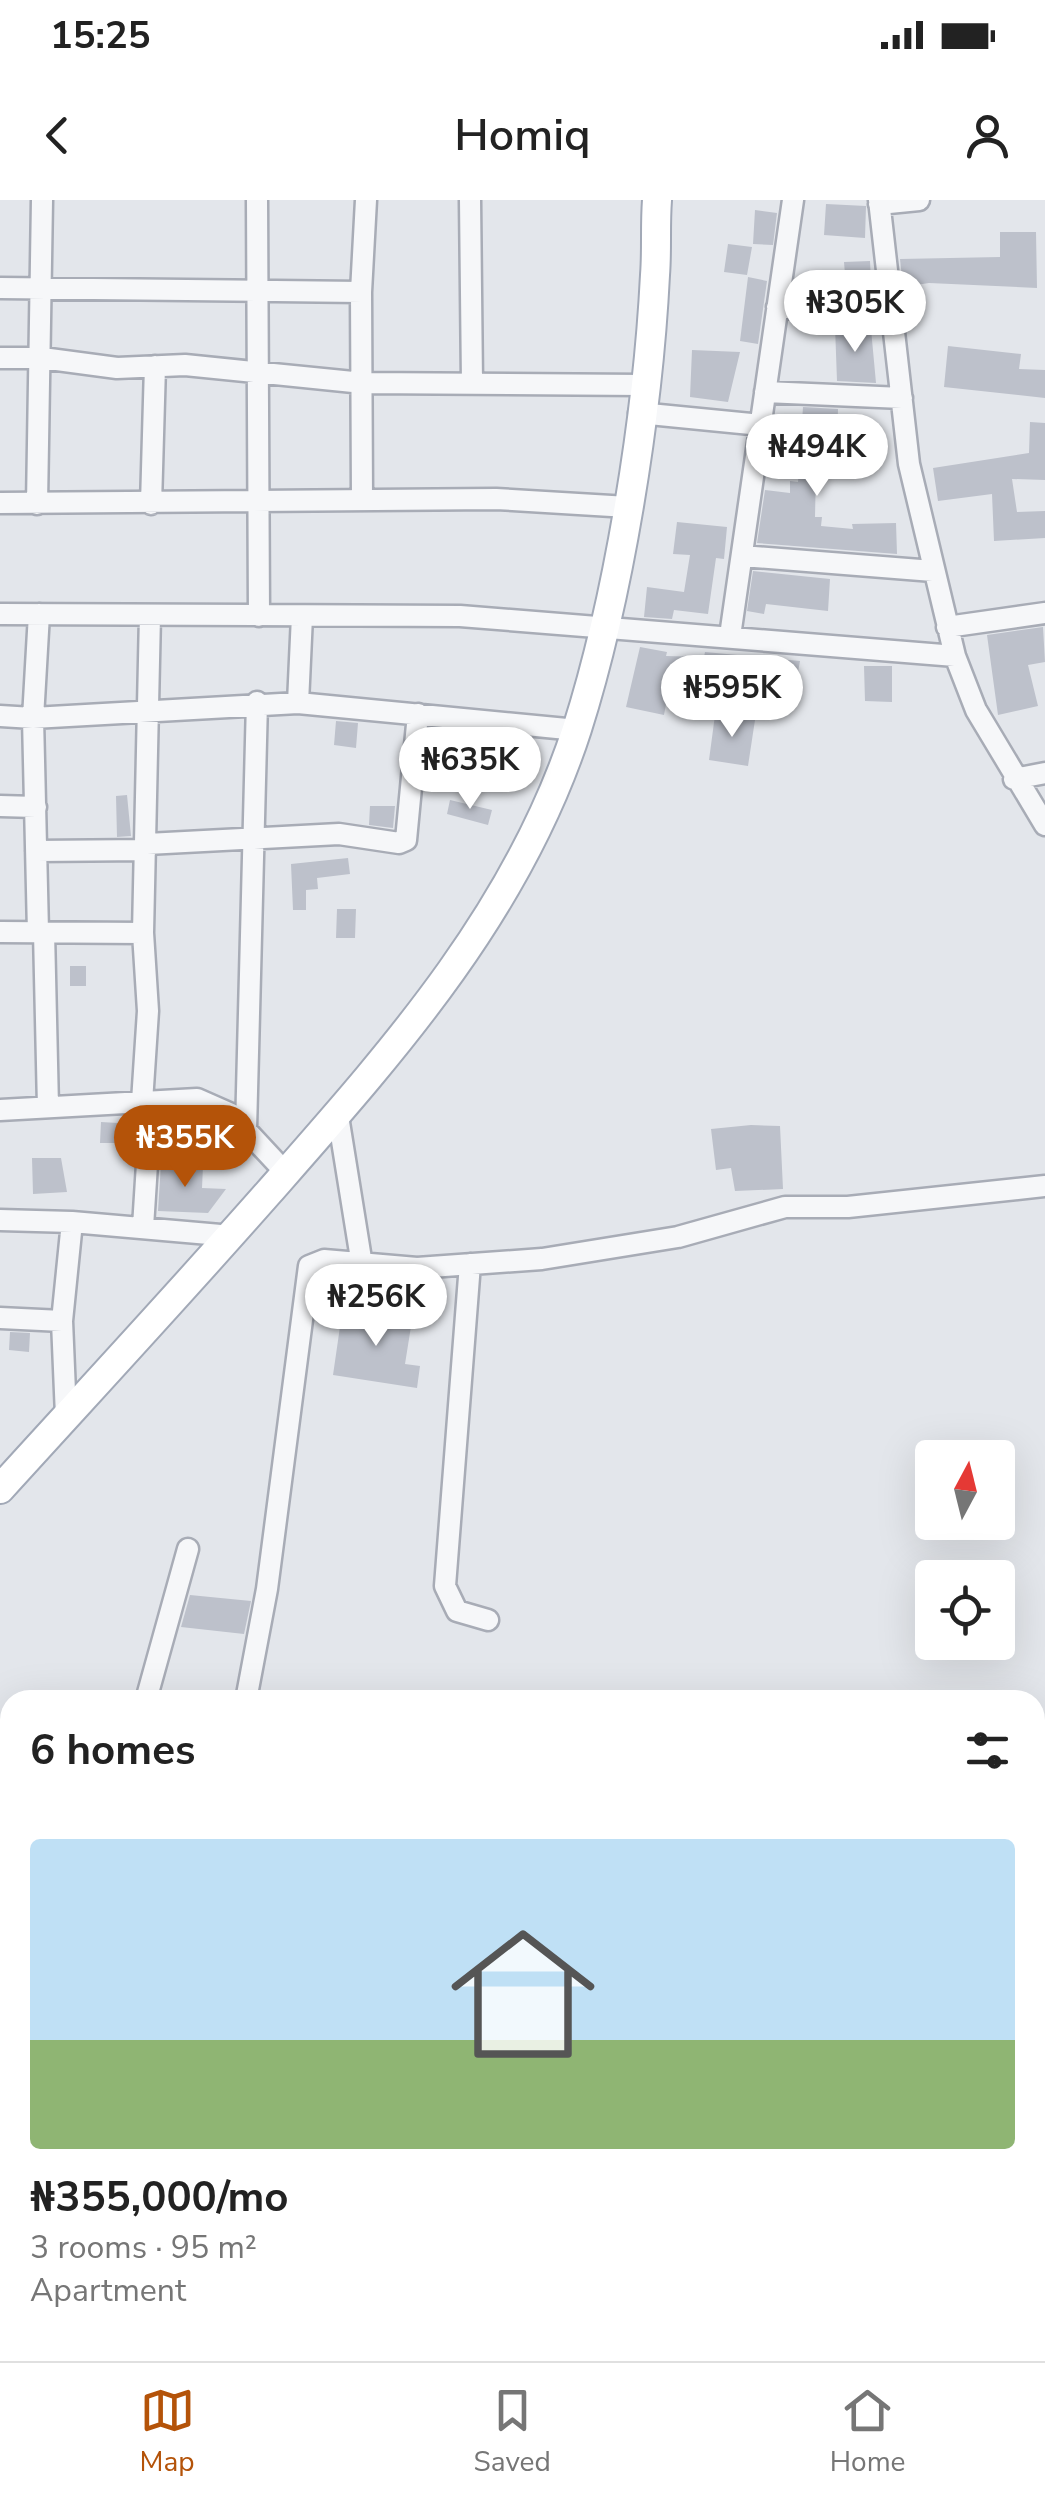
<!DOCTYPE html>
<html lang="en">
<head>
<meta charset="utf-8">
<style>
  :root { --surface:#fff; --page:#f6f6f6; --text:#222; --muted:#767676; --line:#e0e0e0; --accent:#b45309 }
  body { margin:0; font-family:"Nunito Sans",sans-serif; background:var(--page); color:var(--text); height:100vh; display:flex; flex-direction:column; font-size:38px; white-space:nowrap }
  * { box-sizing:border-box; margin:0 }
  p { font-size:32px; color:var(--muted) }
  .icon { flex:none; width:55px; height:55px; fill:none; stroke:currentColor; stroke-width:2; stroke-linecap:round; stroke-linejoin:round }
  .map { position:relative; flex:1; overflow:hidden }
  .sheet { position:absolute; left:0px; top:1490px; width:1045px; height:672px; display:flex; flex-direction:column; background:var(--surface); border-radius:30px 30px 0 0; box-shadow:0 10px 40px #0002 }
  .sheet>* { flex:none }
  .needle { width:65px; rotate:7deg }
  .tools { position:absolute; left:915px; top:1240px; display:grid; gap:20px }
  .tools a { display:grid; place-items:center; width:100px; height:100px; border-radius:10px; background:var(--surface); box-shadow:0 10px 40px #0002; font-size:50px }
  .price { position:absolute; translate:-50% -85px; padding:0 22px; border-radius:35px; background:#fff; color:#222; font-size:32px; line-height:65px; filter:drop-shadow(0 2px 5px #0008) }
  .price::after { content:''; position:absolute; left:50%; top:60px; width:30px; height:22px; margin-left:-15px; background:inherit; clip-path:polygon(0 0,100% 0,50% 100%) }
  .price.active { background:var(--accent); color:#fff }
  ul { padding:0; list-style:none }
  li { display:grid; align-content:center; gap:20px; height:530px; padding:0 30px }
  li+li { border-top:2px solid var(--line) }
  li span { display:grid; place-items:center; height:310px; border-radius:10px; color:#555 }
  li>.icon { margin-inline-start:auto }
  span .icon { width:180px; height:180px; fill:#fffc; stroke-width:1 }
  li b { font-size:42px }
  h2 { display:flex; justify-content:space-between; align-items:center; height:120px; padding:0 30px; font-size:42px }
  .status { display:flex; justify-content:space-between; align-items:center; height:70px; padding:0 50px; background:var(--surface); direction:ltr }
  .status svg { height:28px; fill:currentColor }
  header { display:flex; justify-content:space-between; align-items:center; height:130px; padding:0 30px; background:var(--surface); font-size:45px; font-weight:600 }
  .dock { display:flex; justify-content:space-around; align-items:center; height:140px; border-top:2px solid var(--line); background:var(--surface); font-size:28px; color:var(--muted) }
  .dock a { display:grid; justify-items:center; gap:5px }
  .dock .active { color:var(--accent) }
  .map>svg:first-child { display:block }
  .lines { fill:none; stroke-linecap:round; stroke-linejoin:round }
  .river { stroke:#9eb1cc; stroke-width:32 }
  .building { fill:#bdc1cb }
  .minor-casing { stroke:#a8acb6; stroke-width:25 }
  .major-casing { stroke:#a2a9b7; stroke-width:32 }
  .path { stroke:#c1c4ca; stroke-width:4; stroke-dasharray:8 8; stroke-linecap:butt }
  .minor { stroke:#f6f7f9; stroke-width:20 }
  .major { stroke:#fff; stroke-width:28 }
</style>
</head>
<body>
<div class="status"><b>15:25</b><svg viewBox="0 0 49 12"><path d="M0 12V9h3v3zM5 12V6h3v6zM10 12V3h3v9zM15 12V0h3v12zM26 1h20v11H26zM47 4h2v5h-2z"/></svg></div>
<header><svg class="icon" aria-label="back" viewBox="0 0 24 24"><path d="M15 5l-7 7 7 7"/></svg>Homiq<svg class="icon" aria-label="person" viewBox="0 0 24 24"><circle cx="12" cy="8" r="4"/><path d="M4 21q1-7 8-7t8 7"/></svg></header>
<div class="map">
<svg width="1045" height="2161" viewBox="0 0 1045 2161">
  <rect width="100%" height="100%" fill="#e3e6eb"/>
  <g class="lines">
    <path class="river" d="M0,2127L10,2133
      M39,2152L52,2161
      M596,2152L613,2161
      M436,2161L450,2152"/>
  </g>
  <path class="building" d="M826,4L866,6L865,38L824,35Z
    M755,10L777,13L773,45L753,44Z
    M1000,32H1036L1037,88L929,83L903,87L900,59L1000,57Z
    M728,44L752,47L747,75L724,72Z
    M870,61L872,102L847,99L844,62Z
    M748,77L767,81L758,144L740,141Z
    M835,126L871,129L876,183L837,181Z
    M948,146L1021,154L1019,169L1045,170V198L944,187Z
    M692,150L740,152L728,202L690,197Z
    M803,207L838,209L836,272L816,271L815,317H822L821,326L853,329L852,324L896,323L897,354L757,343L765,290L790,293V281L798,282Z
    M1030,222L1045,223V280L1012,279L1017,312L1045,311V338L994,341L992,294L938,301L933,268L1029,253Z
    M677,322L727,327L724,359L716,358L708,414L674,410L672,419L644,417L647,387L684,392L690,355L673,354Z
    M753,371L830,379L828,411L766,404L764,414L747,411Z
    M1043,427L1045,462L1028,465L1038,506L998,515L987,435Z
    M640,447L667,452L666,456L704,457L705,452L800,461L795,489L671,477L664,515L626,507Z
    M864,466H892V502L865,501Z
    M715,515L755,520L748,566L709,560Z
    M336,521L358,523L356,548L334,545Z
    M464,533L528,539L523,567L461,557Z
    M127,595L131,636L117,637L116,596Z
    M450,600L492,610L488,625L447,614Z
    M370,606H395L393,628L369,625Z
    M348,658L350,674L317,678L318,689L306,690V710H293L291,664Z
    M337,709H356L355,738H336Z
    M70,766H86V786H70Z
    M101,922L118,923L117,943H100Z
    M751,925L780,926L783,989L735,991L731,968L716,970L711,929Z
    M32,958H61L67,992L33,994Z
    M161,964L203,966L202,988L226,989L208,1013L158,1011Z
    M381,1109L413,1114L405,1164L420,1166L417,1188L333,1175L342,1113L380,1119Z
    M10,1132L30,1133L29,1152L9,1150Z
    M190,1395L251,1401L244,1434L181,1427Z"/>
  <g class="lines">
    <g class="minor-casing">
      <path id="minor" d="M257,0L259,416
        M470,0L472,183
        M879,0L909,264L955,456L976,510L1045,625
        M879,4L919,0
        M0,88L361,92
        M777,107L891,117
        M0,158H42L117,168L185,165L363,183L643,185
        M765,192L902,198
        M639,213L761,225
        M362,300L361,92L366,0
        M0,303L496,299L628,307
        M37,304L42,0
        M151,304L155,166
        M742,356L933,371
        M0,414L460,416L955,456
        M947,427L1045,413
        M730,436L793,0
        M298,503L302,416
        M0,516L33,518L298,503L577,530
        M1014,579L1045,573
        M0,606L36,607
        M147,644L339,634L399,643L406,640L418,514
        M36,651L146,650
        M0,732L143,733
        M38,732L33,518L39,414
        M44,732L48,907
        M142,902L148,811L143,733L150,415
        M0,910L197,899L231,914L286,973
        M338,916L362,1065
        M246,930L257,502
        M0,1020L72,1022L62,1121L66,1216
        M72,1022L232,1036
        M143,1027L151,901
        M470,1064L445,1386L457,1411L488,1420
        M0,1118L62,1121
        M146,1500L188,1349
        M246,1500L267,1389L309,1066L324,1060L417,1068L542,1059L678,1037L785,1007H848L1045,986
        M92,2161L94,2152"/>
    </g>
    <g class="major-casing">
      <path id="major" d="M0,1289C90,1190 181,1092 269,992C393,851 518,712 577,529C619,397 648,215 655,75C657,50 655,26 657,0"/>
    </g>
    <path class="path" d="M0,1532L10,1533
      M0,1670L10,1676
      M447,2152L450,2161"/>
    <use href="#minor" class="minor"/>
    <use href="#major" class="major"/>
  </g>
</svg>
<div class="tools">
<a><svg class="needle" viewBox="-14 -14 28 28"><path d="M0-13l5 13h-10z" fill="#e53935"/><path d="M0 13l5-13h-10z" fill="#767676"/></svg></a>
<a><svg class="icon" aria-label="locate" viewBox="0 0 24 24"><circle cx="12" cy="12" r="6"/><path d="M12 2v4M12 18v4M2 12h4M18 12h4"/></svg></a>
</div>
<b class="price" style="left:855px;top:155px">₦305K</b>
<b class="price" style="left:817px;top:299px">₦494K</b>
<b class="price" style="left:732px;top:540px">₦595K</b>
<b class="price" style="left:470px;top:612px">₦635K</b>
<b class="price active" style="left:185px;top:990px">₦355K</b>
<b class="price" style="left:376px;top:1149px">₦256K</b>
<section class="sheet">
<h2>6 homes<svg class="icon" aria-label="filters" viewBox="0 0 24 24"><path d="M4 7h16M4 17h16"/><circle cx="9" cy="7" r="2"/><circle cx="15" cy="17" r="2"/></svg></h2>
<ul>
<li><span style="background:linear-gradient(#bfe0f5 65%,#8fb573 0)"><svg class="icon" aria-label="home" viewBox="0 0 24 24"><path d="M3 11l9-7 9 7M6 9v11h12V9"/></svg></span><div><b>₦355,000/mo</b><p>3 rooms · 95 m²</p><p>Apartment</p></div></li>
</ul>
</section>
</div>
<nav class="dock">
<a class="active"><svg class="icon" aria-label="map" viewBox="0 0 24 24"><path d="M3 6l6-2 6 2 6-2v14l-6 2-6-2-6 2zM9 4v14M15 6v14"/></svg>Map</a>
<a><svg class="icon" aria-label="saved" viewBox="0 0 24 24"><path d="M7 4h10v16l-5-4-5 4z"/></svg>Saved</a>
<a><svg class="icon" aria-label="home" viewBox="0 0 24 24"><path d="M3 11l9-7 9 7M6 9v11h12V9"/></svg>Home</a>
</nav>
</body>
</html>
